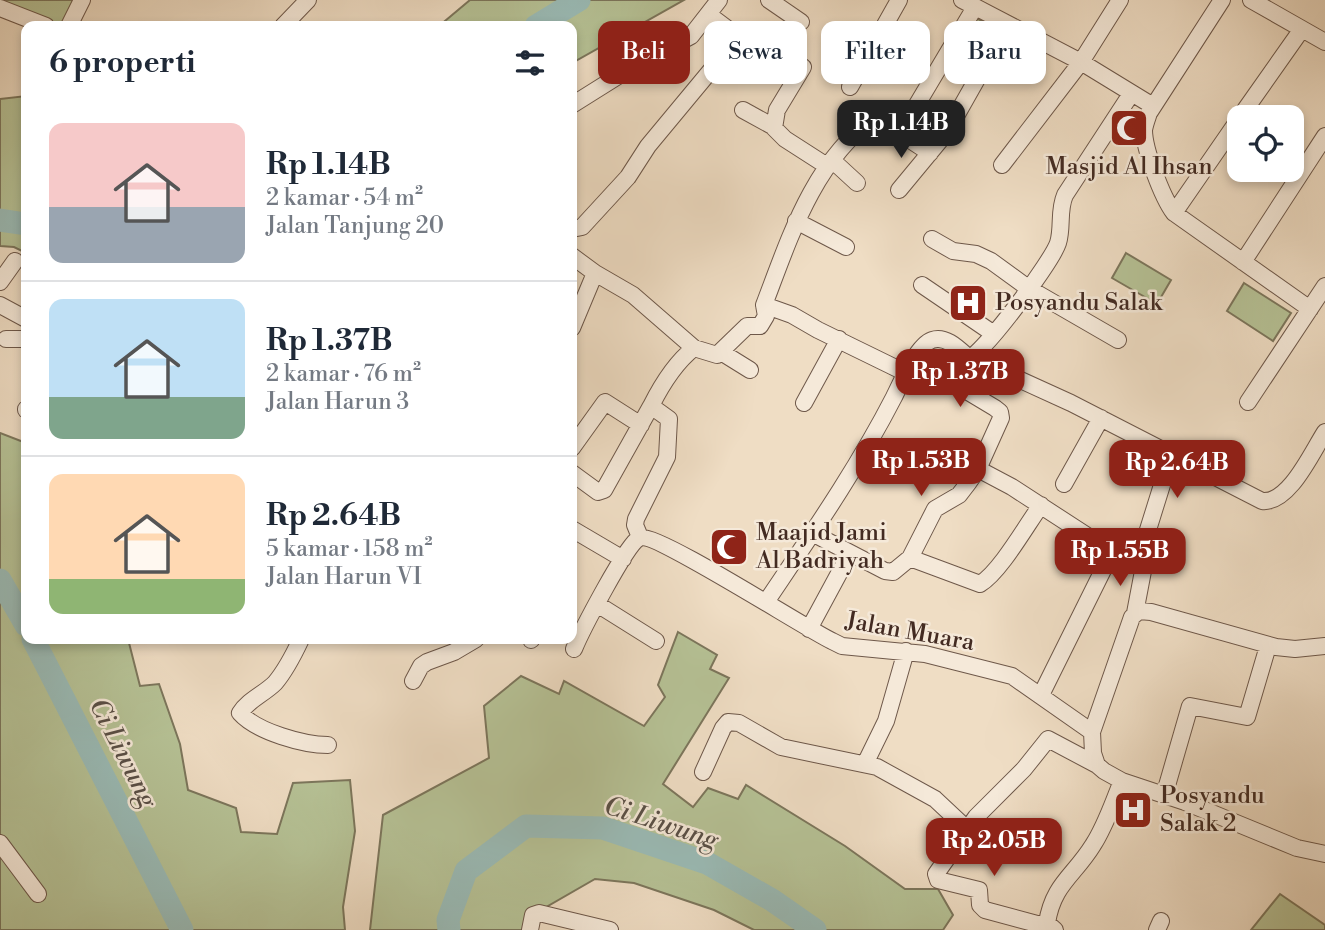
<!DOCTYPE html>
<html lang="id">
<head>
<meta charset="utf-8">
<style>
  :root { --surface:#fff; --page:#f6f6f7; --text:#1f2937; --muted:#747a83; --line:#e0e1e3; --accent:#8f2418 }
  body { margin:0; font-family:"Libre Bodoni",serif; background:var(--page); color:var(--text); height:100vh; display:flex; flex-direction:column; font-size:26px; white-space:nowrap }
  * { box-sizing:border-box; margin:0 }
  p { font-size:23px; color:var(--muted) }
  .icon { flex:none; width:38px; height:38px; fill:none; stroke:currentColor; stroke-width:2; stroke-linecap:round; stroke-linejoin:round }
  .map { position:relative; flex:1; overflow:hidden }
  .drawer { position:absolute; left:21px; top:21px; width:556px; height:623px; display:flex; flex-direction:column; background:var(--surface); border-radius:14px; box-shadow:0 4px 10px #0003 }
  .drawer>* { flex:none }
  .top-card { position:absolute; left:598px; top:21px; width:621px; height:63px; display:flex; gap:14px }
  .tools { position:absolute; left:1227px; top:105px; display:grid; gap:14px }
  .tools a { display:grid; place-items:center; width:77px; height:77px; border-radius:14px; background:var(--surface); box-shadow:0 4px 10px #0003; font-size:35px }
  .price { position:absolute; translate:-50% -60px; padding:0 16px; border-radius:14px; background:var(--accent); color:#fff; font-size:23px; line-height:46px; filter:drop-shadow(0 2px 4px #0008) }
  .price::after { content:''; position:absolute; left:50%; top:42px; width:21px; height:16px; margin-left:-10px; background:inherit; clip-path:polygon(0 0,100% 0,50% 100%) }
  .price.current { background:#222; color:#fff }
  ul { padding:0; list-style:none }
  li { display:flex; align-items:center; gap:21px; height:175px; padding:0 28px }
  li+li { border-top:2px solid var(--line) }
  li span { display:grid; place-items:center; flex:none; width:196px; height:140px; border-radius:14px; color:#555 }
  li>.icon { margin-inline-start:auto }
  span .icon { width:84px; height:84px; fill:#fffc; stroke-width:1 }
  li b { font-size:30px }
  h2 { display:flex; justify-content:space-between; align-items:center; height:84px; padding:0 28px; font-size:30px }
  .tag { padding:0 24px; border-radius:14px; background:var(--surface); box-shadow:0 4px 10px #0003; font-size:24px; line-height:63px }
  .tag.current { background:var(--accent); color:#fff }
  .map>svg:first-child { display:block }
  .green { fill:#b6c296; stroke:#7c765c; stroke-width:2 }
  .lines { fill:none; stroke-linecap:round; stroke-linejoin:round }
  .river { stroke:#9abbb6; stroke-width:23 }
  .minor-casing { stroke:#6e584a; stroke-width:18 }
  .minor { stroke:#f5e9d9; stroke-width:16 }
  .labels { text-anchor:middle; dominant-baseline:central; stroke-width:5; stroke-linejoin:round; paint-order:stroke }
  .poi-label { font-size:24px; fill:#432b22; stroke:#f5e9d9; text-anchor:start }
  .street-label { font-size:24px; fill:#432b22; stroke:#f5e9d9 }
  .water-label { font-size:26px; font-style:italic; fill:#594f47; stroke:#f5e9d9 }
</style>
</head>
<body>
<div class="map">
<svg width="1325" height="930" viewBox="0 0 1325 930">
  <rect width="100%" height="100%" fill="#efddc4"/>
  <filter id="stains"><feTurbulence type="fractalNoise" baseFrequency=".00286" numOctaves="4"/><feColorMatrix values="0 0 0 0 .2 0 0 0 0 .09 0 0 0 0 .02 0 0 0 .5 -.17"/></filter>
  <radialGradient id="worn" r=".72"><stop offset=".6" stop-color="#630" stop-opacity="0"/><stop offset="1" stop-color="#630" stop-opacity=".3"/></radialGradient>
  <path class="green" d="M0,0H81L71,26H59L0,3Z
    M470,0H684L572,63V26H439Z
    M973,16L999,31L974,72L950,57Z
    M26,96V253L14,247L0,246V99Z
    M1126,253L1171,280L1157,304L1112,278Z
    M1244,283L1291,313L1273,341L1227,311Z
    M0,433L26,443V639H128L140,686L159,684L180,744L188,790L236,808L241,832L277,834L293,783L350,780L355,831L343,907L345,930H0Z
    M678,632L717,655L710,669L729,678L663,784L693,807L708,788L738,799L746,785L845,846L905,889H938L953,915L943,930H754L714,910L634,883L595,879L529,917L523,930H370L383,815L489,758L484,706L521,676L559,694L564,681L644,726L665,697L658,685Z
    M1280,894L1325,925V930H1251Z"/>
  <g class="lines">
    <path class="river" d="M536,26L579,0
      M0,220L26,224
      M0,580L26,625
      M33,639L182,930
      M449,930L448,920L466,871L526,826L603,828L707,863L772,900L815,930"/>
    <g class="minor-casing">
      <path id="minor" d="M769,0L801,22
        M962,0L1081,62L1153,106
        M1222,0L1149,113C1147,119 1145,124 1144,130C1144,149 1162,197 1174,213L1310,309
        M1251,0L1325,42
        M0,8L46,26
        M69,26L82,0
        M283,26L308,0
        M803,67L777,110L774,128L785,139L827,166
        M850,87L899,0
        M572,105L631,68L691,36L719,0
        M743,110L774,127
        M1240,117L1302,29
        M900,133L975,7
        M832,160L857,183
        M1002,165L1081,62L1120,0
        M899,190L947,132L1008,24
        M1174,213L1239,119
        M796,221L846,247
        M572,229L582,227L628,177L648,146L731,46L734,39L733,33L709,15
        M932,239L953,251L976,254L991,261L1028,288L1118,340
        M572,256L595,273L633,295L694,348
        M1243,262L1325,136
        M0,282L15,261
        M922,285L994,334
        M0,305L26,319
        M764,305L792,315L818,330L906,373
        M572,328L595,273
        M6,339H26
        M721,352L750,370
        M1003,372L1071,403L1262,501C1289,504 1312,452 1325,432
        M1248,402L1325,286
        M804,403L839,339
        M26,410V409
        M572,448L605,402L641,425
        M978,469L1012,487L1109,550V558L1041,695
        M572,473L598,492L604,490L651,406
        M1064,484L1101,418
        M572,529L623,559
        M812,533L885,571L893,572L910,558L935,509L959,495L969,482L978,469L1001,418L1000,412L995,408L960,387V378L969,358
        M1147,533L1171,456
        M640,537L635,525L636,519L667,457L669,419L651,406C661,386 676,362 694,348L717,355L747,326H760L766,316L764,305C790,237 813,162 875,117L930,153
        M910,558L980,584C1000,572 1026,526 1041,505
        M766,602C811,535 857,469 894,397C901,383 917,345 932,340C946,335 959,349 969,358C985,352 1052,261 1058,243C1063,227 1058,211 1065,195L1131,94
        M597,604L656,641
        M1135,613L1143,571
        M809,629L850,553
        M301,639C294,654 286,670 275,683C264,694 248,700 240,713C257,732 304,745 328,745
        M531,640L532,639
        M1325,646L1295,649L1276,647L1151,612L1139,611L1132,617L1092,732L1093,753L1097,765L1104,771L1122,781L1185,802L1297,848L1325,854
        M574,649C581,632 626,545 639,538C655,531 806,629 832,641L842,646L925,654L1012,676L1092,732
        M413,681L421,666L427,662L454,652L476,639
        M865,764L886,721L906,651
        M703,772L723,728L728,722L739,723L781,747L877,767L935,799L967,829L1006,852
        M1164,796L1190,706L1247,717L1268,646
        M0,843L38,894
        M1047,923C1053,884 1074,876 1093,845C1106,825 1113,802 1122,781
        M530,930L533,915L539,913L610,930
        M1055,930L1047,923L1037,924L985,910L980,905L979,890L938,880L936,874L976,817L1024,769L1048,739L1097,765
        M1157,930L1161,921"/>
    </g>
    <use href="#minor" class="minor"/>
  </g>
  <defs>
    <g id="mosque-square" transform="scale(2.0125)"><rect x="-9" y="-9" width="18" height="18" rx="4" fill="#8f2418" stroke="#f5e9d9"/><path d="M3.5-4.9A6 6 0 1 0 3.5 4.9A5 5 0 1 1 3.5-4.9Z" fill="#fff"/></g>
    <g id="hospital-square" transform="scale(2.0125)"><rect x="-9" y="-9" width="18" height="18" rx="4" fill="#8f2418" stroke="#f5e9d9"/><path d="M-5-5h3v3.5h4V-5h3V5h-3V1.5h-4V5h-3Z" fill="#fff"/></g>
  </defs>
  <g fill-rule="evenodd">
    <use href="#mosque-square" x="1129" y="128"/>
    <use href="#hospital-square" x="968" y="303"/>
    <use href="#mosque-square" x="729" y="547"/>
    <use href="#hospital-square" x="1133" y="810"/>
  </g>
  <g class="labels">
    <g class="poi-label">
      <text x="1129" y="167" text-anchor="middle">Masjid Al Ihsan</text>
      <text x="995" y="303">Posyandu Salak</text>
      <text x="756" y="533">Maajid Jami<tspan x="756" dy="28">Al Badriyah</tspan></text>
      <text x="1160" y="796">Posyandu<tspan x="1160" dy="28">Salak 2</tspan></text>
    </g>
    <g class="street-label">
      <text transform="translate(910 632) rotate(10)">Jalan Muara</text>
    </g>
    <g class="water-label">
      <text transform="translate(123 753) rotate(63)">Ci Liwung</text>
      <text transform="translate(661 823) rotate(18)">Ci Liwung</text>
    </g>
  </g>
  <rect width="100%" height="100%" filter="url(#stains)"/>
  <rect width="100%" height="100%" fill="url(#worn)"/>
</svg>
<div class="tools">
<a><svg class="icon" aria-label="locate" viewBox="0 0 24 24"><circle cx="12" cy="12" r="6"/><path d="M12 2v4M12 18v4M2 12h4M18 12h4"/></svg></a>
</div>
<b class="price current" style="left:901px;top:160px">Rp 1.14B</b>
<b class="price" style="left:960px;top:409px">Rp 1.37B</b>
<b class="price" style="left:921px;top:498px">Rp 1.53B</b>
<b class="price" style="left:1177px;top:500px">Rp 2.64B</b>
<b class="price" style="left:1120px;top:588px">Rp 1.55B</b>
<b class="price" style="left:994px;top:878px">Rp 2.05B</b>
<div class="top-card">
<a class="tag current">Beli</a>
<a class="tag">Sewa</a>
<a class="tag">Filter</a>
<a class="tag">Baru</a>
</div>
<section class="drawer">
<h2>6 properti<svg class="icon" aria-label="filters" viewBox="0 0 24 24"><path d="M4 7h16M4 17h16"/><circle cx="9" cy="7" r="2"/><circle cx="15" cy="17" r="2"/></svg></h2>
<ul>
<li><span style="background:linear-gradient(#f6c9c9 60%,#9aa5b1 0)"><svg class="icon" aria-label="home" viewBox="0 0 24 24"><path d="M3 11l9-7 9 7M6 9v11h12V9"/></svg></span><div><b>Rp 1.14B</b><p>2 kamar · 54 m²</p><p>Jalan Tanjung 20</p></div></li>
<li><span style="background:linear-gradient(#bfe0f5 70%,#7fa58c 0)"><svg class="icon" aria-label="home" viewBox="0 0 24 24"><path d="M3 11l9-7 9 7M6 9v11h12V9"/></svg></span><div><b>Rp 1.37B</b><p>2 kamar · 76 m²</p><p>Jalan Harun 3</p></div></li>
<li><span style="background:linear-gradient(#ffd9b3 75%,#8fb573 0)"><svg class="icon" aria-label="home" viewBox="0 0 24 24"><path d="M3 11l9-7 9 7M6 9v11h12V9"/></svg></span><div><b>Rp 2.64B</b><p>5 kamar · 158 m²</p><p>Jalan Harun VI</p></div></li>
</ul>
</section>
</div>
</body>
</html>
